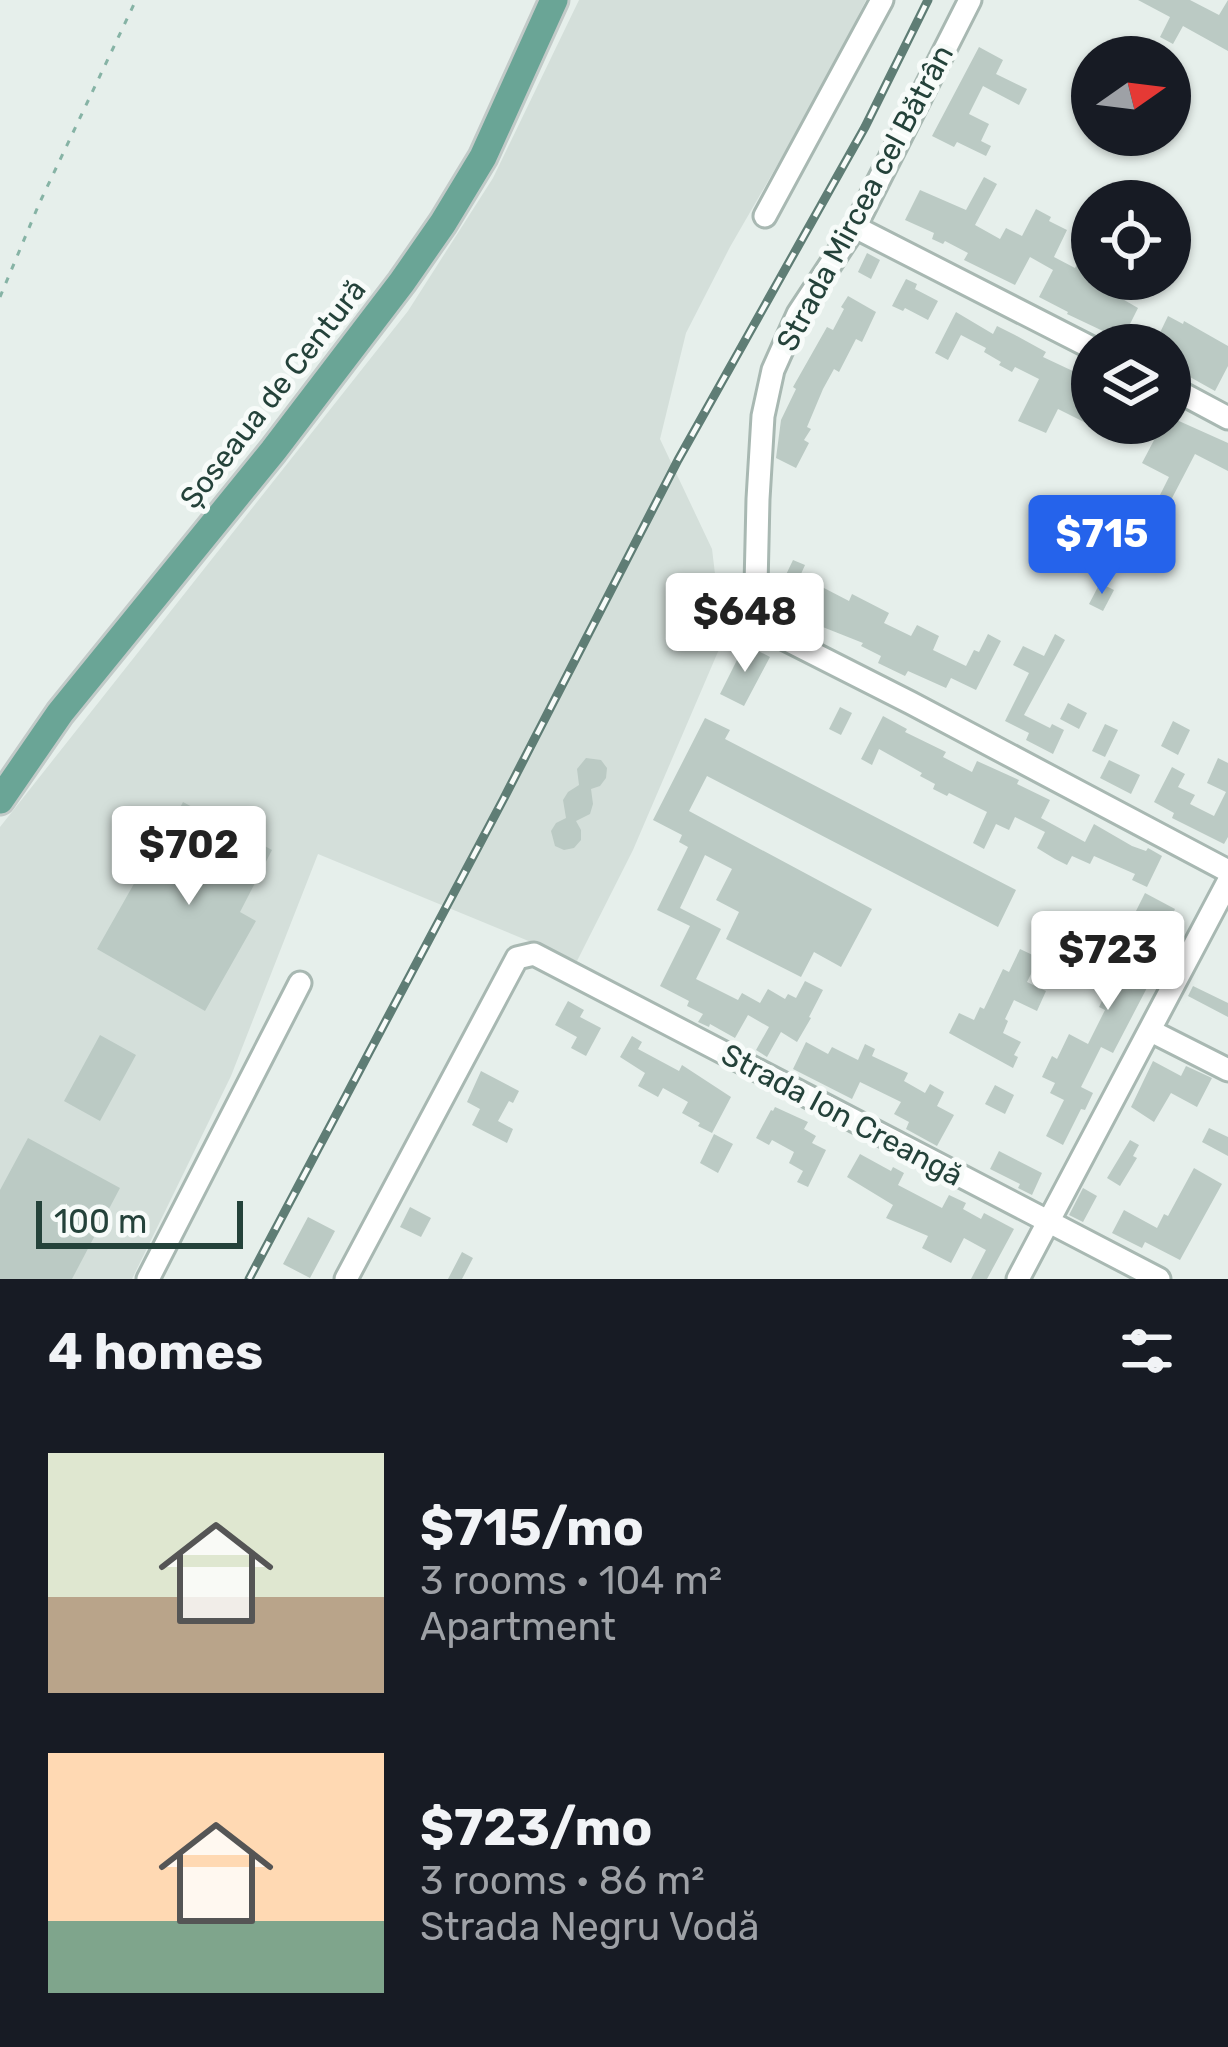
<!DOCTYPE html>
<html lang="en">
<head>
<meta charset="utf-8">
<style>
  :root { --surface:#171b24; --page:#242831; --text:#f1f3f6; --muted:#9ea1a6; --accent:#2563eb }
  body { margin:0; font-family:Rubik,sans-serif; background:var(--page); color:var(--text); height:100vh; display:flex; flex-direction:column; font-size:45px; white-space:nowrap }
  * { box-sizing:border-box; margin:0 }
  p { font-size:39px; color:var(--muted) }
  .icon { flex:none; width:66px; height:66px; fill:none; stroke:currentColor; stroke-width:2; stroke-linecap:round; stroke-linejoin:round }
  .map { position:relative; height:1279px; overflow:hidden }
  .sheet { display:flex; flex-direction:column; background:var(--surface); flex:1 }
  .sheet>* { flex:none }
  .needle { width:78px; rotate:76deg }
  .buttons { position:absolute; left:1071px; top:36px; display:grid; gap:24px }
  .buttons a { display:grid; place-items:center; width:120px; height:120px; border-radius:50%; background:var(--surface); box-shadow:0 3px 9px #0004; font-size:60px }
  .scale { position:absolute; left:36px; bottom:30px; width:207px; box-sizing:border-box; padding-left:12px; border:6px solid #24423a; border-top:0; font-size:33px; line-height:42px; white-space:nowrap; color:#24423a; -webkit-text-stroke:9px #f7fbf9; paint-order:stroke }
  .price { position:absolute; translate:-50% -102px; padding:0 27px; border-radius:12px; background:#fff; color:#222; font-size:39px; line-height:78px; filter:drop-shadow(0 3px 6px #0008) }
  .price::after { content:''; position:absolute; left:50%; top:72px; width:36px; height:27px; margin-left:-18px; background:inherit; clip-path:polygon(0 0,100% 0,50% 100%) }
  .price.selected { background:var(--accent); color:#fff }
  ul { padding:0; list-style:none }
  li { display:flex; align-items:center; gap:36px; height:300px; padding:0 48px }
  li span { display:grid; place-items:center; flex:none; width:336px; height:240px; border-radius:0px; color:#555 }
  li>.icon { margin-inline-start:auto }
  span .icon { width:144px; height:144px; fill:#fffc; stroke-width:1 }
  li b { font-size:51px }
  h2 { display:flex; justify-content:space-between; align-items:center; height:144px; padding:0 48px; font-size:51px }
  .map>svg:first-child { display:block }
  .built { fill:#d4dfda }
  .building { fill:#bbcac4 }
  .lines { fill:none; stroke-linecap:round; stroke-linejoin:round }
  .minor-casing { stroke:#a8b8b2; stroke-width:27 }
  .major-casing { stroke:#c2cac8; stroke-width:33 }
  .path { stroke:#86b3a5; stroke-width:3; stroke-dasharray:6 9; stroke-linecap:butt }
  .minor { stroke:#fff; stroke-width:21 }
  .major { stroke:#6aa596; stroke-width:27 }
  .rail-casing { stroke:#5f7d75; stroke-width:9 }
  .rail { stroke:#f7fbf9; stroke-width:4.5; stroke-dasharray:14; stroke-linecap:butt }
  .labels { text-anchor:middle; dominant-baseline:central; stroke-width:10; stroke-linejoin:round; paint-order:stroke }
  .street-label { font-size:30px; fill:#24423a; stroke:#f7fbf9 }
</style>
</head>
<body>
<div class="map">
<svg width="1228" height="1279" viewBox="0 0 1228 1279">
  <rect width="100%" height="100%" fill="#e6efeb"/>
  <path class="built" d="M579,0H866L824,84L730,247L686,333L660,439L712,549L723,640L633,850L577,961L318,854L231,1076L132,1279H0V827L408,311L493,178Z"/>
  <path class="building" d="M1138,0H1190L1219,15L1228,0V51L1183,26L1173,44L1160,37L1170,17Z
    M979,47L1003,60L996,74L1027,89L1019,105L983,86L969,114L989,124L981,141L991,146L986,156L957,142L954,147L932,136Z
    M984,177L997,184L975,225L1000,239L1006,228L1022,236L1036,209L1051,217L1049,221L1067,230L1054,257L1075,268L1092,234V279H1111L1125,286L1119,297L1138,308L1122,340L1067,314L1068,312L1039,297L1053,270L1030,257L1015,285L964,260L968,253L945,241L943,244L932,239L934,233L905,220L920,190L966,210Z
    M867,253L880,260L871,279L858,272Z
    M906,279L917,284L915,289L938,301L928,320L905,308L903,311L892,306Z
    M848,296L876,312L862,342L856,339L839,372L834,369L823,389L807,427L811,429L804,440L809,443L796,468L776,458L781,420L796,389L793,387L827,327L833,330L844,309L841,307Z
    M956,312L993,334L997,326L1015,335L1046,352L1043,357L1092,380V426L1058,409L1046,433L1018,421L1039,379L1015,367L1012,372L999,365L1001,362L984,352L986,348L961,335L948,360L935,353Z
    M1168,316L1183,324L1184,321L1228,346V366L1215,391L1181,372L1184,366L1170,359V345H1154Z
    M1170,417L1228,443V471L1195,454L1170,502L1159,497L1169,477L1142,463L1163,423H1170Z
    M793,560L805,565L801,574L823,585L822,587L849,601L852,594L889,613L884,623L911,636L917,625L939,636L933,650L966,666L974,650L979,652L988,634L1001,641L976,690L951,678L946,688L908,671L905,676L878,663L881,656L861,646L863,643L805,620L803,625L773,607V602Z
    M1100,583L1114,590L1103,611L1089,604Z
    M1055,634L1065,640L1024,715L1050,728L1052,724L1064,730L1053,754L1026,740L1029,733L1005,721L1029,673L1013,665L1023,646L1044,656Z
    M745,644L770,657L744,706L720,694Z
    M1068,703L1087,713L1079,729L1060,719Z
    M840,707L852,713L841,735L829,729Z
    M883,716L907,729L905,732L946,752L943,757L972,772L977,761L1019,780L1017,784L1050,800L1041,818L1085,842L1094,824L1132,846L1146,851L1148,848L1162,856L1147,887L1132,880L1135,874L1094,856L1090,864L1072,856L1067,865L1055,859L1037,848L1045,832L1015,817L1009,830L996,824L984,849L973,843L987,812L949,793L947,796L933,789L935,784L920,776L922,773L879,749L872,765L861,759Z
    M705,718L730,730L725,739L1016,890L998,927L707,776L689,811L872,909L841,967L814,952L801,977L726,939L739,912L716,900L732,869L705,855L680,908L721,929L696,979L738,1000L742,993L760,1003L768,989L785,999L788,994L796,998L805,981L823,990L809,1017L811,1018L797,1042L781,1032L767,1057L756,1050L769,1027L748,1015L735,1038L710,1024L709,1027L698,1022L703,1014L687,1006L689,1001L660,986L690,926L657,910L688,847L679,842L682,835L653,820Z
    M1173,721L1190,730L1178,755L1161,746Z
    M1105,724L1118,730L1105,757L1092,751Z
    M586,758L601,760L607,768L606,778L600,786L591,789L593,804L590,814L576,821L581,830V840L574,848L564,850L555,846L551,831L556,823L566,818L563,800L568,792L579,785L577,769Z
    M1218,758L1228,763V837L1224,844L1172,818L1174,813L1154,802L1172,767L1185,774L1178,787L1195,795L1190,804L1214,816L1226,792L1207,783Z
    M1109,760L1140,775L1131,794L1100,778Z
    M183,802L272,850L240,912L256,921L205,1011L97,949L148,859L152,861Z
    M1145,893L1175,909L1144,979L1150,982L1113,1053L1101,1047L1081,1087L1093,1093L1085,1110L1081,1109L1063,1145L1046,1136L1064,1100L1050,1093L1055,1083L1042,1077L1052,1056L1057,1059L1069,1034L1088,1044L1105,1010L1099,1007L1104,997L1111,1000L1124,967L1107,958L1125,926L1128,927Z
    M1020,949L1039,958L1027,982L1046,991L1037,1011L1014,1000L1005,1019L1008,1021L1003,1033L1021,1042L1014,1055L1018,1057L1013,1068L949,1033L959,1013L974,1020L980,1007L984,1009L1003,969L1009,972Z
    M1193,986L1228,1003V1017L1188,996Z
    M568,1001L584,1010L580,1017L601,1028L586,1056L571,1048L577,1037L555,1025Z
    M100,1035L136,1055L100,1121L64,1101Z
    M632,1036L642,1042L638,1049L679,1071L682,1065L731,1097L712,1133L698,1126L700,1123L682,1113L688,1102L663,1088L658,1097L638,1086L645,1073L620,1057Z
    M806,1042L828,1054L832,1047L858,1060L865,1044L875,1049L872,1056L908,1073L904,1081L925,1093L930,1084L944,1092L937,1106L954,1115L937,1146L906,1129L909,1122L894,1114L901,1102L860,1082L852,1099L793,1069Z
    M1153,1061L1181,1076L1186,1066L1212,1078L1197,1107L1171,1093L1154,1122L1131,1107Z
    M481,1071L519,1091L513,1103L509,1101L498,1121L513,1129L507,1143L472,1125L480,1109L467,1102Z
    M995,1085L1014,1095L1005,1114L985,1104Z
    M775,1107L808,1122L804,1129L816,1136L812,1143L826,1150L808,1187L797,1182L803,1171L789,1163L794,1152L772,1140L769,1145L756,1138L771,1110L773,1111Z
    M1209,1128L1228,1137V1156L1202,1142Z
    M714,1134L733,1144L718,1173L700,1163Z
    M28,1138L120,1188L72,1279H0V1190Z
    M1130,1140L1139,1145L1133,1156L1137,1158L1120,1186L1107,1178Z
    M999,1151L1042,1173L1032,1195L1018,1188L1020,1184L990,1169Z
    M860,1154L891,1171L893,1167L904,1173L898,1185L942,1208L949,1195L966,1203L963,1209L981,1219L984,1213L1014,1229L987,1279H971L986,1250L964,1238L951,1263L922,1248L928,1236L886,1218L893,1205L847,1177Z
    M1194,1168L1222,1184L1180,1260L1145,1242L1142,1248L1112,1233L1124,1210L1157,1228L1164,1214L1168,1216Z
    M1083,1188L1097,1196L1083,1222L1069,1215Z
    M410,1207L431,1218L421,1237L400,1227Z
    M308,1217L335,1231L310,1278L283,1264Z
    M462,1252L473,1258L462,1279H448Z"/>
  <g class="lines">
    <g class="minor-casing">
      <path id="minor" d="M970,0L855,227L798,314L773,370L763,416L758,499L756,586L759,613L767,630L911,703L1228,871
        M765,216L882,0
        M855,227L1092,348
        M1170,387L1228,418
        M1151,1031L1228,1070
        M148,1279L300,983
        M346,1279L517,958L534,954L1159,1279
        M1018,1279L1228,882"/>
    </g>
    <g class="major-casing">
      <path id="major" d="M0,800L60,713L273,451L402,282L443,223L483,157L554,0"/>
    </g>
    <path class="path" d="M0,297L39,204L136,0"/>
    <use href="#minor" class="minor"/>
    <use href="#major" class="major"/>
    <g class="rail-casing">
      <path id="rail" d="M249,1279L503,800L678,460L865,127L928,0"/>
    </g>
    <use href="#rail" class="rail"/>
  </g>
  <g class="labels">
    <g class="street-label">
      <text transform="translate(865 198) rotate(-62)">Strada Mircea cel Bătrân</text>
      <text transform="translate(273 394) rotate(-52)">Șoseaua de Centură</text>
      <text transform="translate(842 1115) rotate(28)">Strada Ion Creangă</text>
    </g>
  </g>
</svg>
<div class="buttons">
<a><svg class="needle" viewBox="-14 -14 28 28"><path d="M0-13l5 13h-10z" fill="#e53935"/><path d="M0 13l5-13h-10z" fill="#9ea1a6"/></svg></a>
<a><svg class="icon" aria-label="locate" viewBox="0 0 24 24"><circle cx="12" cy="12" r="6"/><path d="M12 2v4M12 18v4M2 12h4M18 12h4"/></svg></a>
<a><svg class="icon" aria-label="layers" viewBox="0 0 24 24"><path d="M12 4l9 5-9 5-9-5zM3 14l9 5 9-5"/></svg></a>
</div>
<div class="scale">100 m</div>
<b class="price selected" style="left:1102px;top:597px">$715</b>
<b class="price" style="left:745px;top:675px">$648</b>
<b class="price" style="left:189px;top:908px">$702</b>
<b class="price" style="left:1108px;top:1013px">$723</b>
</div>
<section class="sheet">
<h2>4 homes<svg class="icon" aria-label="filters" viewBox="0 0 24 24"><path d="M4 7h16M4 17h16"/><circle cx="9" cy="7" r="2"/><circle cx="15" cy="17" r="2"/></svg></h2>
<ul>
<li><span style="background:linear-gradient(#dfe7d0 60%,#b9a48a 0)"><svg class="icon" aria-label="home" viewBox="0 0 24 24"><path d="M3 11l9-7 9 7M6 9v11h12V9"/></svg></span><div><b>$715/mo</b><p>3 rooms · 104 m²</p><p>Apartment</p></div></li>
<li><span style="background:linear-gradient(#ffd9b3 70%,#7fa58c 0)"><svg class="icon" aria-label="home" viewBox="0 0 24 24"><path d="M3 11l9-7 9 7M6 9v11h12V9"/></svg></span><div><b>$723/mo</b><p>3 rooms · 86 m²</p><p>Strada Negru Vodă</p></div></li>
</ul>
</section>
</body>
</html>
